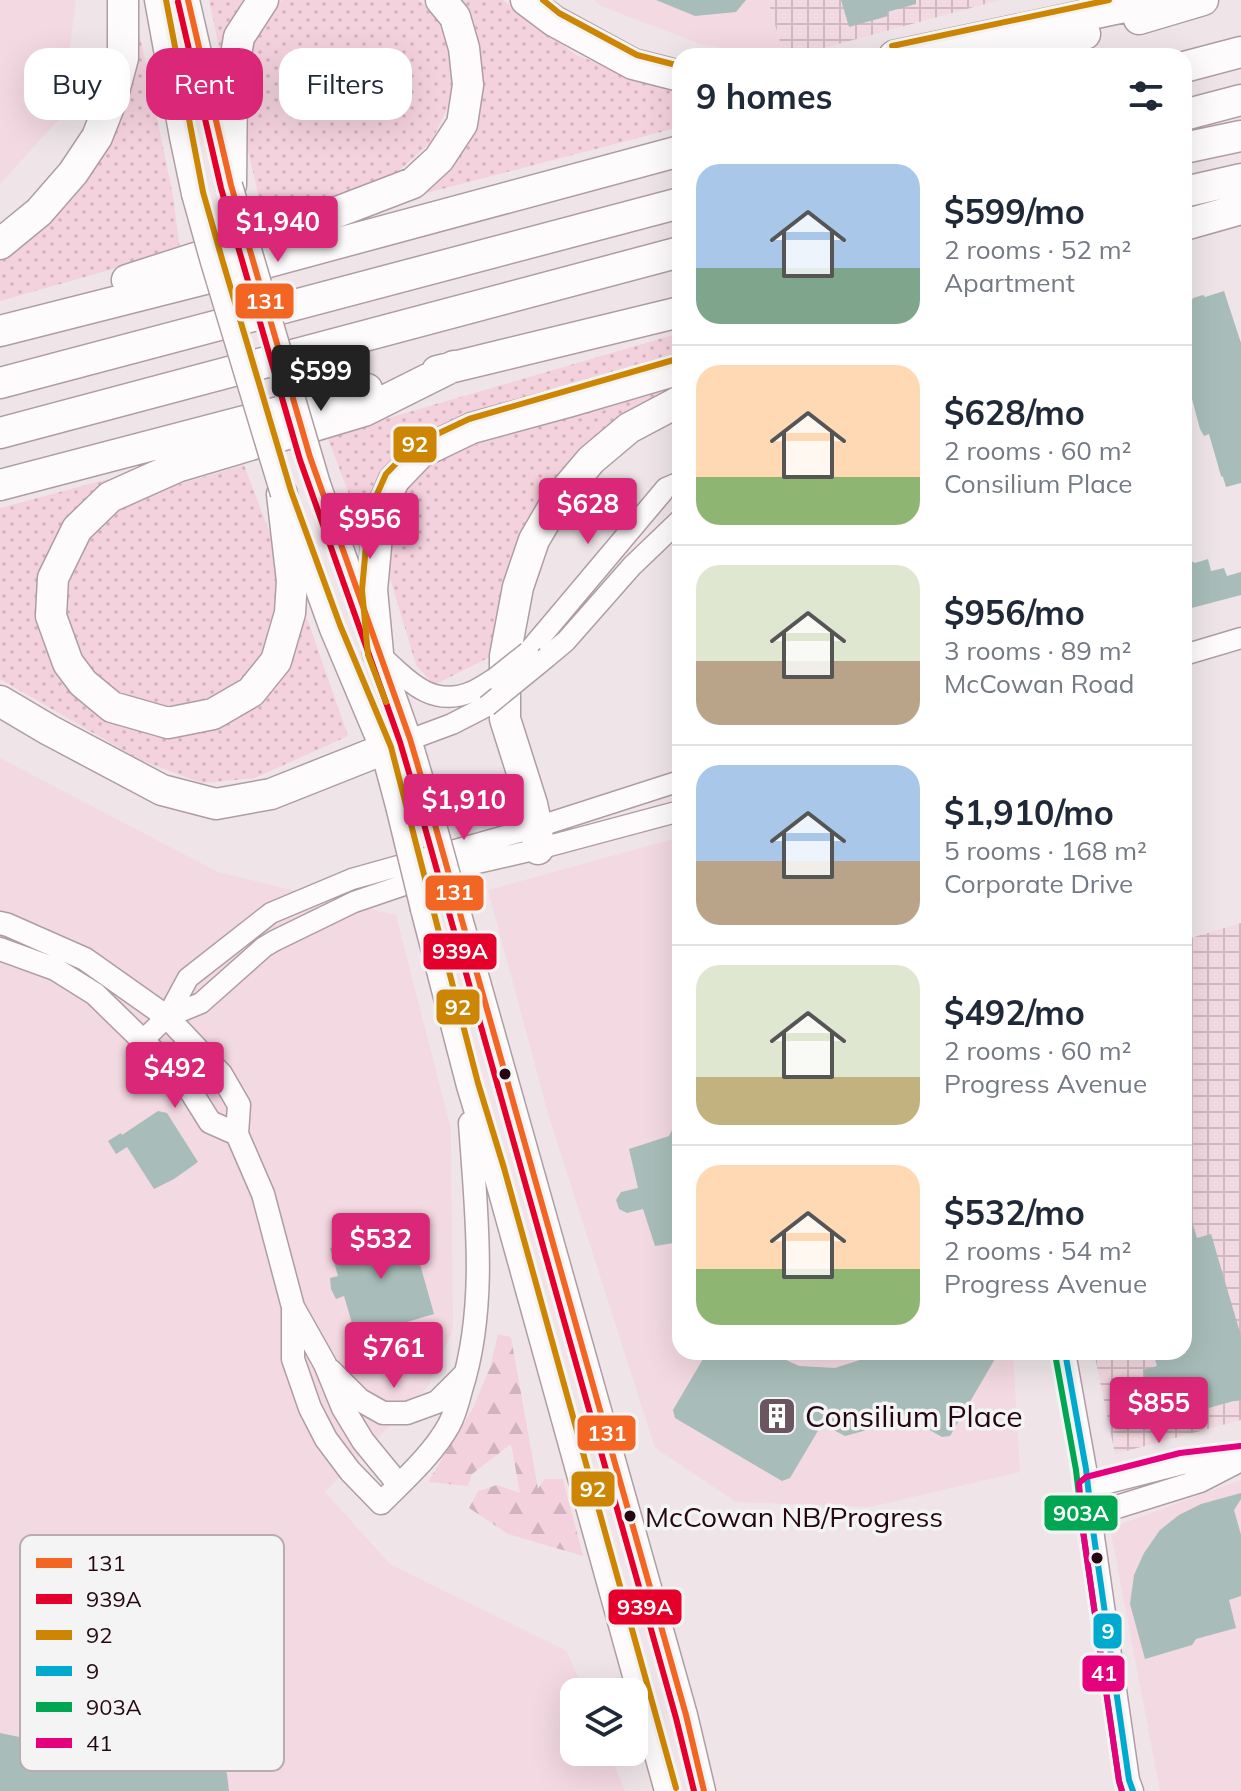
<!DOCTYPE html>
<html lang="en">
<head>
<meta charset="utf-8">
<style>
  :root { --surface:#fff; --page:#f2f2f3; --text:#1f2937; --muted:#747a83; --line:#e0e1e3; --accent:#db2777 }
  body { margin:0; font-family:Mulish,sans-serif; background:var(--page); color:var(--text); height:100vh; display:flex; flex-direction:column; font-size:30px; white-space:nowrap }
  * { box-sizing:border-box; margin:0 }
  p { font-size:26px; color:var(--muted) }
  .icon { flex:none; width:44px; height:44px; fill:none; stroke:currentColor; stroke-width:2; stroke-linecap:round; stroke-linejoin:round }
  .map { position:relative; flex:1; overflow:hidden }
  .details { position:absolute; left:672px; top:48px; width:520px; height:1312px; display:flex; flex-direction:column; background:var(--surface); border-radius:24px; box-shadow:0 8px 32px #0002 }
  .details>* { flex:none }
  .guide { position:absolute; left:24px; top:48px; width:528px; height:72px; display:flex; gap:16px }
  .tools { position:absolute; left:560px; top:1678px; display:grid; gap:16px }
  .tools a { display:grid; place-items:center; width:88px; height:88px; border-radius:16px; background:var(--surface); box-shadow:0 8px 32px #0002; font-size:40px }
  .price { position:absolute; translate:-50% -68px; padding:0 18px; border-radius:8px; background:var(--accent); color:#fff; font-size:26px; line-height:52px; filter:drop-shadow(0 2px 4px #0008) }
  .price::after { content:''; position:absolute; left:50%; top:48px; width:24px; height:18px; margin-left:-12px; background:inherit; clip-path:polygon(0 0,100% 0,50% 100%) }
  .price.current { background:#222; color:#fff }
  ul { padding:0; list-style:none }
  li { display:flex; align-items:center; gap:24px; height:200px; padding:0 24px }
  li+li { border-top:2px solid var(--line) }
  li span { display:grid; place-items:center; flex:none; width:224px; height:160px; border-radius:24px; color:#555 }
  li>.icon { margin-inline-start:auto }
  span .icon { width:96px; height:96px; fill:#fffc; stroke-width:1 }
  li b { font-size:34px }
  h2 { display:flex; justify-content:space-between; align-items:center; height:96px; padding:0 24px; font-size:34px }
  .tag { padding:0 28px; border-radius:24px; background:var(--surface); box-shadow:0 8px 32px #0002; font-size:28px; line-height:72px }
  .tag.current { background:var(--accent); color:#fff }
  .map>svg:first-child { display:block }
  .built { fill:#f3d9e1 }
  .industrial { fill:url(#industrial-grid) }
  .grass { fill:url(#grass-dots) }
  .forest { fill:url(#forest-firs) }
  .building { fill:#a8bdb9 }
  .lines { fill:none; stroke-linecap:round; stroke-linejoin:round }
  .tertiary-casing { stroke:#af9da4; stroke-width:23 }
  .secondary-casing { stroke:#af9da4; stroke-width:25 }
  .motorway-casing { stroke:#af9da4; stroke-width:33 }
  .tertiary { stroke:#fdfbfc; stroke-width:20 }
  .secondary { stroke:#fdfbfc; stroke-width:22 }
  .motorway { stroke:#fdfbfc; stroke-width:30 }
  .tertiary-bridge-casing { stroke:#af9da4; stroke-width:23; stroke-linecap:butt }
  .secondary-bridge-casing { stroke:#af9da4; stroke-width:25; stroke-linecap:butt }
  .tertiary-bridge { stroke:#fdfbfc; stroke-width:20 }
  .secondary-bridge { stroke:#fdfbfc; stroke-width:22 }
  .bus-1-casing { stroke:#f4f4f4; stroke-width:12 }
  .bus-2-casing { stroke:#f4f4f4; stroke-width:12 }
  .bus-3-casing { stroke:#f4f4f4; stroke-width:12 }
  .bus-4-casing { stroke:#f4f4f4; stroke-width:12 }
  .bus-5-casing { stroke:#f4f4f4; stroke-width:12 }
  .bus-6-casing { stroke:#f4f4f4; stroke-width:12 }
  .bus-1 { stroke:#f26522; stroke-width:6 }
  .bus-2 { stroke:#e4002b; stroke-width:6 }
  .bus-3 { stroke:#cd8604; stroke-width:6 }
  .bus-4 { stroke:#00a9ce; stroke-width:6 }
  .bus-5 { stroke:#00a651; stroke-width:6 }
  .bus-6 { stroke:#e5007d; stroke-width:6 }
  .bus-dot { fill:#240713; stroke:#f4f4f4; stroke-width:3 }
  .labels { text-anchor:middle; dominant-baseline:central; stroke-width:7; stroke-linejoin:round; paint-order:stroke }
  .bus-label { font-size:28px; fill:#240713; stroke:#f4f4f4; text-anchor:start }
  .poi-label { font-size:30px; fill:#240713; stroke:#f4f4f4; text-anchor:start }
  .key { fill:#f4f4f4; stroke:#b6adb0; stroke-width:2 }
  .key-label { font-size:22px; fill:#240713 }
  .line-badge { stroke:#f4f4f4; stroke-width:3 }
  .badge-label { font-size:22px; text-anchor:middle; font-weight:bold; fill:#fff }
</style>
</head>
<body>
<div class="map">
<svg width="1241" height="1791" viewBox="0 0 1241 1791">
  <defs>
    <pattern id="industrial-grid" width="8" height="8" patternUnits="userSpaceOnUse" patternTransform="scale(2)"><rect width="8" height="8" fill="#f3d9e1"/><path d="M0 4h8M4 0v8" fill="none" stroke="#d0b9c0"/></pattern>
    <pattern id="grass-dots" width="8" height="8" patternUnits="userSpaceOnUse" patternTransform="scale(2)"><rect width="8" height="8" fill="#f4d2dd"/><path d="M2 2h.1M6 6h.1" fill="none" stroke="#d1b3bd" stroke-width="1.8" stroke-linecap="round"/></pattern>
    <pattern id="forest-firs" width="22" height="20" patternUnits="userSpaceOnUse" patternTransform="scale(2)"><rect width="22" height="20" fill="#f4d2dd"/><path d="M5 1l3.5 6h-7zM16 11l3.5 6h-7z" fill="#d1b3bd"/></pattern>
  </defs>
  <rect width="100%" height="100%" fill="#efe5e8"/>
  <path class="built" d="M0,0H76L61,117L0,184Z
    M594,0H768L784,56H770L700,44L601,6Z
    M0,758L218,872L396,915L451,1129L453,1329L429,1385L325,1492L390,1564L567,1651L584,1692H574V1752H609L625,1791H0Z
    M680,837V1352H1013L1020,1472L870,1507L736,1502L655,1448L548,1114L488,890Z
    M1241,1480V1791H1160L1110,1528Z"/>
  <path class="industrial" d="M768,0H1000L794,56H784Z
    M1241,923V1420L1115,1454L1094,1352H1184V940Z"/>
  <path class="grass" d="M209,0H244L220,52Z
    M282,0H418L432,10L453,49V97L431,142L393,176L269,226L264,219L243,129L251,43L277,3Z
    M453,0H503L576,55L656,84L680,87V127L407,198L453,150Z
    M137,21L173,196L180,250L0,301V252L34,232Z
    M680,333V359L397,459L359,520L327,436Z
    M663,389V396L604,435L492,656L434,685L416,665L389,575L390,537L404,484L438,456Z
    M244,465L273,541L279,585L273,636L242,686L197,706L157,711L114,698L91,672L67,632L62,586L80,545L136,497Z
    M108,479L112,488L41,594L102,710L207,720L307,618L348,736L255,778L202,783L140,760L0,679V508Z"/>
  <path class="forest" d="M498,1334L511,1337L538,1489L544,1479H563L583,1556L508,1534L469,1508L478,1491L497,1485L520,1493L511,1444L472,1474L468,1486L428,1482L473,1408L490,1367Z"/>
  <path class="building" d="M656,0H746L736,12L695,16Z
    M841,0H916V4L887,12L888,16L849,27Z
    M1224,291L1241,343V483L1226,487L1223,477L1221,476L1209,434L1204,436L1200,429L1184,369V365L1188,361L1184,348V303L1192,300L1193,298L1203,295L1205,297Z
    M1184,557L1195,563L1208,559L1211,571L1224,568L1227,576L1241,572V595L1184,610Z
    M158,1111L167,1113L198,1162L174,1179L154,1189L127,1147L116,1154L108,1141L121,1133L122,1135Z
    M680,1114V1242L655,1246L643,1209L627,1213L619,1209L616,1200L621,1192L638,1188L629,1149L669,1136Z
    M1184,1205H1187L1197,1238L1211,1234L1241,1336V1399L1158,1422L1143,1370L1157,1366L1153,1352H1184Z
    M409,1225L434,1314L356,1337L344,1296L336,1299L331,1289L330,1278L338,1276L330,1248Z
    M707,1352H769L799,1366L835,1368L866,1358L874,1352H999L950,1436L942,1437L887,1406L871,1429L845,1436L822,1424L790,1478L782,1481L675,1418L673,1410Z
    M1241,1493V1499L1234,1510L1241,1535V1596L1229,1600L1236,1628L1196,1639L1192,1645L1145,1659L1130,1604L1134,1575L1144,1553L1160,1530L1179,1515L1201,1504Z
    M114,1680L160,1685V1687L186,1698L202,1709L195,1716L209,1733L219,1749L227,1774L229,1791H0V1733L24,1738L42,1719L64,1705L85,1697L115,1694Z"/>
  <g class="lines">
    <g class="tertiary-casing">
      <path id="tertiary" d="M528,652L666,488L680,482
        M378,653C406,678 430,709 471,692C479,689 487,683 494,679
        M1184,655L1241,638
        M547,657L566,641L632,566L680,520
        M382,750L452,724L487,706
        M167,1017L201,1003L264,947L274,941L354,902L451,869L538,849L680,811
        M143,1040L167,1017L188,978L271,913L352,879L537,827L680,781
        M1065,1352L1086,1469L1093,1530L1129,1780L1133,1791"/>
    </g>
    <g class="secondary-casing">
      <path id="secondary" d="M156,0L181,137L193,194
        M188,0L223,153
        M319,484L410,739L428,800
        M294,526L331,629L382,750L397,806
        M455,897L686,1715L704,1791
        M422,909L468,1086L494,1171L666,1791
        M0,923L8,925L85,959L167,1017L221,1074L239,1105L237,1134L263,1194L293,1307L325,1364L343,1408L363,1441L399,1485
        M0,949L55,969L95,994L185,1082L210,1122L237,1134
        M293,1311V1359L310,1408L326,1439L350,1471L381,1503C405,1479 433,1454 449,1425C455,1414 458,1402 461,1390C488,1305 476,1211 470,1123
        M331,1371L360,1400L383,1413H407L437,1402L464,1375
        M1088,1487L1182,1463L1236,1457
        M1091,1515L1200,1481L1241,1460"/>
    </g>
    <g class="motorway-casing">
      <path id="motorway" d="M526,0L554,21L633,64L680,76
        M1139,19L1203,0
        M894,56L1157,0
        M1010,56L1085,34
        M1184,67L1241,52
        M1184,115L1241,100
        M1184,148L1241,136
        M231,185L232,79L239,37L263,0
        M1184,192L1241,179
        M1184,225L1241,209
        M0,244L39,212L73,173L97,137L112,99L123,58V0
        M127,280L332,214L413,183L439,159L462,124L468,85L464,48L455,17L441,0
        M0,331L209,278L680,151
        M437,371L680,312
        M0,383L680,203
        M0,433L680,252
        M0,485L367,389
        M282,494L292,581L290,613L276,661L251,692L213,714L168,723L112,707L83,683L68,663L51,616L53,578L77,529L110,497L177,467L364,411L454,366
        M378,653L372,590L379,514L394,480L420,453L472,428L571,401L680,369
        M0,701L49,730L162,790L216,804L271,794L382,750
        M538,849L537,827L532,804L505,719V656L518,587L534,540L558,499L591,460L629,428L680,401"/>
    </g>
    <use href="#tertiary" class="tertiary"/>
    <use href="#secondary" class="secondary"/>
    <use href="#motorway" class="motorway"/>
    <g class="tertiary-bridge-casing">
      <path id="tertiary-bridge" d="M494,679L528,652
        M487,706L547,657"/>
    </g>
    <g class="secondary-bridge-casing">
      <path id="secondary-bridge" d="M231,185L319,484
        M193,194L212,262L282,494
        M428,800L455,897
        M397,806L422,909"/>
    </g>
    <use href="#tertiary-bridge" class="tertiary-bridge"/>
    <use href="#secondary-bridge" class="secondary-bridge"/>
    <g class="bus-1-casing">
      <path id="bus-1" d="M188,0L231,185L310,457L410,739L428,800L686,1715L704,1791"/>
    </g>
    <g class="bus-2-casing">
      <path id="bus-2" d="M178,2L221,188L300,460L400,742L418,803L676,1718L694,1791"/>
    </g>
    <g class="bus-3-casing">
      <path id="bus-3" d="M166,0L203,192L222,259L291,491L340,625L391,747L478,1083L504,1168L676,1788
        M543,0L559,13L637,55L680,66
        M892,46L1109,0
        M386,702L368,655L362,590L369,512L386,474L414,445L469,419L677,359"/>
    </g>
    <g class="bus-4-casing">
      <path id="bus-4" d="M1065,1352L1086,1469L1093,1530L1129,1780L1133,1791"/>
    </g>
    <g class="bus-5-casing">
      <path id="bus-5" d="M1055,1354L1076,1470L1083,1531L1119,1781L1122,1791"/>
    </g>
    <g class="bus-6-casing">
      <path id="bus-6" d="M1122,1791L1119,1781L1083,1531L1079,1483L1086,1477L1180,1453L1240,1446"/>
    </g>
    <use href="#bus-1" class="bus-1"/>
    <use href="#bus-2" class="bus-2"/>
    <use href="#bus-3" class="bus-3"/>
    <use href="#bus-4" class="bus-4"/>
    <use href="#bus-5" class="bus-5"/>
    <use href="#bus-6" class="bus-6"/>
  </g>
  <defs>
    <g id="building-square" transform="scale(2)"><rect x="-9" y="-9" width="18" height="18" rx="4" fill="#6b555e" stroke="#f4f4f4"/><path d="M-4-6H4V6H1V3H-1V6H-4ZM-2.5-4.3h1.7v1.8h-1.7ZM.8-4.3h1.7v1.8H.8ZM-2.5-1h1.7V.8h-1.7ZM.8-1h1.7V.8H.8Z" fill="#fff"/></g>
  </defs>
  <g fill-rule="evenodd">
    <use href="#building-square" x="777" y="1416"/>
  </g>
  <g class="bus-dot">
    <circle cx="505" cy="1074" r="7"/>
    <circle cx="630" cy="1516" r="7"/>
    <circle cx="1097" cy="1558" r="7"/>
  </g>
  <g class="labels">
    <g class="bus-label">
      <text x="645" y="1516">McCowan NB/Progress</text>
    </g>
    <g class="poi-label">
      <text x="805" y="1416">Consilium Place</text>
    </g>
  </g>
  <rect x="20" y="1535" width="264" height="236" rx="12" class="key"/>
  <rect x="36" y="1558" width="36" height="10" fill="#f26522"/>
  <rect x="36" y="1594" width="36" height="10" fill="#e4002b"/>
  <rect x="36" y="1630" width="36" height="10" fill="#cd8604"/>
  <rect x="36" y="1666" width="36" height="10" fill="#00a9ce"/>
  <rect x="36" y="1702" width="36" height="10" fill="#00a651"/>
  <rect x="36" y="1738" width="36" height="10" fill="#e5007d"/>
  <g class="key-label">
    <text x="86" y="1571">131</text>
    <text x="86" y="1607">939A</text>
    <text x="86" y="1643">92</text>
    <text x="86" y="1679">9</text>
    <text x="86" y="1715">903A</text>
    <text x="86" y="1751">41</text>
  </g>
  <g class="line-badge">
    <rect x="234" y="282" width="61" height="38" rx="8" fill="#f26522"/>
    <rect x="392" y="425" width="46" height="39" rx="8" fill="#cd8604"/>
    <rect x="424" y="874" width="61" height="38" rx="8" fill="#f26522"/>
    <rect x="422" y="932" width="76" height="39" rx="8" fill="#e4002b"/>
    <rect x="435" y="988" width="46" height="38" rx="8" fill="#cd8604"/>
    <rect x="576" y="1414" width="61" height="38" rx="8" fill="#f26522"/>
    <rect x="570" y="1470" width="46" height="38" rx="8" fill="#cd8604"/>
    <rect x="1043" y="1494" width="76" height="38" rx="8" fill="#00a651"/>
    <rect x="607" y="1588" width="76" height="38" rx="8" fill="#e4002b"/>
    <rect x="1092" y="1612" width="31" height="38" rx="8" fill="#00a9ce"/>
    <rect x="1081" y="1654" width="45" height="39" rx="8" fill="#e5007d"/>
  </g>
  <g class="badge-label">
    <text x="265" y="309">131</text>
    <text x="415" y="452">92</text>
    <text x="454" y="900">131</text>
    <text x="460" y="959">939A</text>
    <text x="458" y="1015">92</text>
    <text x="607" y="1441">131</text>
    <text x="593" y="1497">92</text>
    <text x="1081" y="1521">903A</text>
    <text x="645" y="1615">939A</text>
    <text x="1108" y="1639">9</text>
    <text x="1104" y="1681">41</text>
  </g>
</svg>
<div class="tools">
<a><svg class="icon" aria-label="layers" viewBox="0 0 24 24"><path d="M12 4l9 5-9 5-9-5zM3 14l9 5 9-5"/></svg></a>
</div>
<b class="price" style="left:278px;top:264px">$1,940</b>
<b class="price current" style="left:321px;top:413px">$599</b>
<b class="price" style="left:588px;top:546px">$628</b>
<b class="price" style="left:370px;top:561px">$956</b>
<b class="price" style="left:464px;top:842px">$1,910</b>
<b class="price" style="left:175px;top:1110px">$492</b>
<b class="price" style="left:381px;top:1281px">$532</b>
<b class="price" style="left:394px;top:1390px">$761</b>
<b class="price" style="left:1159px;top:1445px">$855</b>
<div class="guide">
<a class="tag">Buy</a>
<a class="tag current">Rent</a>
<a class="tag">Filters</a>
</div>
<section class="details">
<h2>9 homes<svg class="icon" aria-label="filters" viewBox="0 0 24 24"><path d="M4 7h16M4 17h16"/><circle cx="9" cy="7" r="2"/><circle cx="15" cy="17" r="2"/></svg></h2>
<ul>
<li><span style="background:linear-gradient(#a9c7e8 65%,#7fa58c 0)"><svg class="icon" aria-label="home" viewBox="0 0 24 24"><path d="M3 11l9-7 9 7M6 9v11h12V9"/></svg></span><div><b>$599/mo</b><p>2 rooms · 52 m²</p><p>Apartment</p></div></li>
<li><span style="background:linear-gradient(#ffd9b3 70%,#8fb573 0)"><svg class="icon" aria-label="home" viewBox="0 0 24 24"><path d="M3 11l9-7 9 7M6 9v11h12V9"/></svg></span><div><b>$628/mo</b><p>2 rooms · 60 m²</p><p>Consilium Place</p></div></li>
<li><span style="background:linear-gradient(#dfe7d0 60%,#b9a48a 0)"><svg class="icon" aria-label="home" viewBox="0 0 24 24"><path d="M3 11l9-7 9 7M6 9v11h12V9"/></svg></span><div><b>$956/mo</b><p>3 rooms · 89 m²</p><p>McCowan Road</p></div></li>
<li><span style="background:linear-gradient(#a9c7e8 60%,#b9a48a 0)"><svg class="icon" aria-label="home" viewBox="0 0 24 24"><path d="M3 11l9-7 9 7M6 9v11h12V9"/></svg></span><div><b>$1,910/mo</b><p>5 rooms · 168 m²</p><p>Corporate Drive</p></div></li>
<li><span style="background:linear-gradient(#dfe7d0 70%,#c2b280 0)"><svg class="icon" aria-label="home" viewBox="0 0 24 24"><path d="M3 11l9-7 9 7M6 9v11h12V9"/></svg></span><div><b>$492/mo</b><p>2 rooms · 60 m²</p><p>Progress Avenue</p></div></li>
<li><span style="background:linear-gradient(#ffd9b3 65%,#8fb573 0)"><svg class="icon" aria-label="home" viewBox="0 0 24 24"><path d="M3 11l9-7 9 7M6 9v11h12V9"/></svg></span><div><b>$532/mo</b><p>2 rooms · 54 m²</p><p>Progress Avenue</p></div></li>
</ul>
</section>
</div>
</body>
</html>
